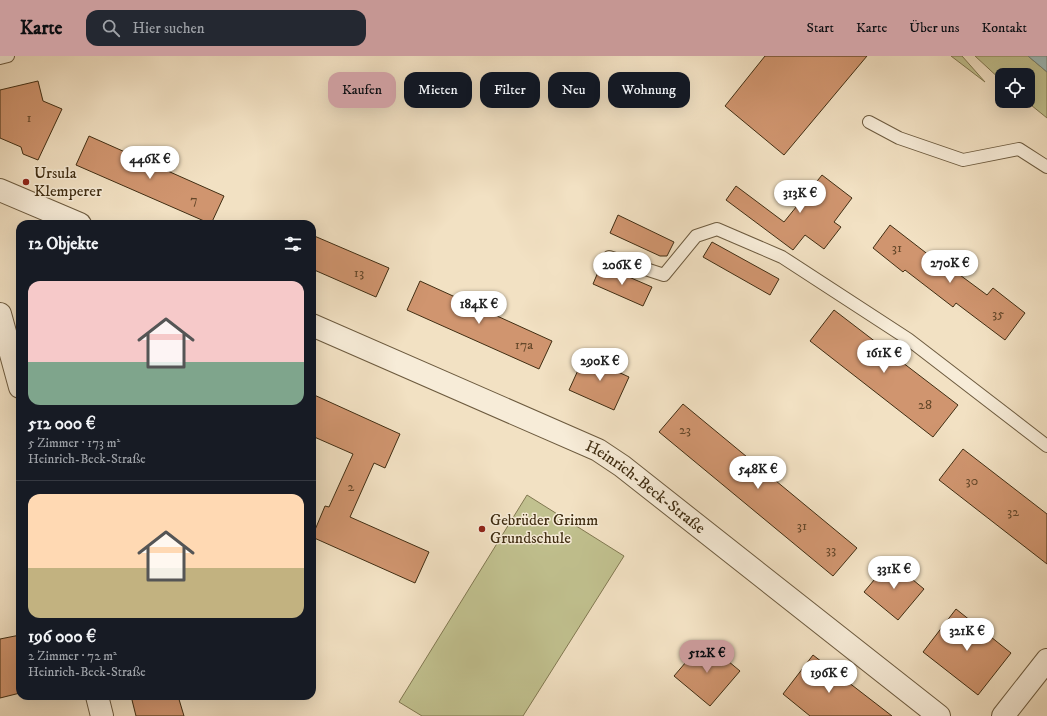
<!DOCTYPE html>
<html lang="de">
<head>
<meta charset="utf-8">
<style>
  :root { --surface:#171b24; --page:#242831; --text:#f1f3f6; --muted:#9ea1a6; --line:#363941; --accent:#c59692 }
  body { margin:0; font-family:"IM FELL DW Pica",serif; background:var(--page); color:var(--text); height:100vh; display:flex; flex-direction:column; font-size:15px; white-space:nowrap }
  * { box-sizing:border-box; margin:0 }
  p { font-size:13px; color:var(--muted) }
  .icon { flex:none; width:22px; height:22px; fill:none; stroke:currentColor; stroke-width:2; stroke-linecap:round; stroke-linejoin:round }
  .map { position:relative; flex:1; overflow:hidden }
  .drawer { position:absolute; left:16px; top:164px; width:300px; height:480px; display:flex; flex-direction:column; background:var(--surface); border-radius:12px; box-shadow:0 4px 16px #0002 }
  .drawer>* { flex:none }
  .top-card { position:absolute; left:328px; top:16px; width:380px; height:36px; display:flex; gap:8px }
  .tools { position:absolute; left:995px; top:12px; display:grid; gap:8px }
  .tools a { display:grid; place-items:center; width:40px; height:40px; border-radius:8px; background:var(--surface); box-shadow:0 4px 16px #0002; font-size:20px }
  .price { position:absolute; translate:-50% -34px; padding:0 9px; border-radius:14px; background:#fff; color:#222; font-size:13px; line-height:26px; filter:drop-shadow(0 1px 2px #0008) }
  .price::after { content:''; position:absolute; left:50%; top:24px; width:12px; height:9px; margin-left:-6px; background:inherit; clip-path:polygon(0 0,100% 0,50% 100%) }
  .price.active { background:var(--accent); color:#111 }
  ul { padding:0; list-style:none }
  li { display:grid; align-content:center; gap:8px; height:212px; padding:0 12px }
  li+li { border-top:1px solid var(--line) }
  li span { display:grid; place-items:center; height:124px; border-radius:12px; color:#555 }
  li>.icon { margin-inline-start:auto }
  span .icon { width:72px; height:72px; fill:#fffc; stroke-width:1 }
  li b { font-size:17px }
  h2 { display:flex; justify-content:space-between; align-items:center; height:48px; padding:0 12px; font-size:17px }
  .tag { padding:0 14px; border-radius:12px; background:var(--surface); box-shadow:0 4px 16px #0002; font-size:14px; line-height:36px }
  .tag.active { background:var(--accent); color:#111 }
  header { display:flex; align-items:center; gap:24px; box-sizing:border-box; height:56px; padding:0 20px; background:var(--accent); color:#111 }
  header strong { font-size:19px }
  nav { display:flex; gap:22px; margin-inline-start:auto; font-size:14px }
  .search { width:280px; height:36px; background:var(--page); display:flex; align-items:center; gap:10px; box-sizing:border-box; padding:0 14px; border-radius:12px; color:var(--muted); font-size:15px }
  .map>svg:first-child { display:block }
  .green { fill:#c1c18f; stroke:#817851 }
  .water { fill:#9dbcbc; stroke:#788378 }
  .building { fill:#d0956f; stroke:#412e13 }
  .lines { fill:none; stroke-linecap:round; stroke-linejoin:round }
  .service-casing { stroke:#6d5b3f; stroke-width:14 }
  .minor-casing { stroke:#6d5b3f; stroke-width:24 }
  .service { stroke:#f7ecd8; stroke-width:12 }
  .minor { stroke:#f7ecd8; stroke-width:22 }
  .poi-dot { fill:#8f2418; stroke:#f7ecd8; stroke-width:1.5 }
  .labels { text-anchor:middle; dominant-baseline:central; stroke-width:3; stroke-linejoin:round; paint-order:stroke }
  .number-label { font-size:14px; fill:#65482a }
  .poi-label { font-size:16px; fill:#412e13; stroke:#f7ecd8; text-anchor:start }
  .street-label { font-size:16px; fill:#412e13; stroke:#f7ecd8 }
</style>
</head>
<body>
<header>
<strong>Karte</strong>
<div class="search"><svg class="icon" aria-label="search" viewBox="0 0 24 24"><circle cx="10" cy="10" r="6"/><path d="M15 15l6 6"/></svg>Hier suchen</div>
<nav><a>Start</a><a>Karte</a><a>Über uns</a><a>Kontakt</a></nav>
</header>
<div class="map">
<svg width="1047" height="660" viewBox="0 0 1047 660">
  <rect width="100%" height="100%" fill="#f2e1c3"/>
  <filter id="stains"><feTurbulence type="fractalNoise" baseFrequency=".005" numOctaves="4"/><feColorMatrix values="0 0 0 0 .2 0 0 0 0 .09 0 0 0 0 .02 0 0 0 .5 -.17"/></filter>
  <radialGradient id="worn" r=".72"><stop offset=".6" stop-color="#630" stop-opacity="0"/><stop offset="1" stop-color="#630" stop-opacity=".3"/></radialGradient>
  <path class="green" d="M951,0H962L985,26Z
    M975,0H1028L1047,16V62L1026,45H1028V19H1002V25Z
    M527,439L624,500L523,660H422L399,646Z"/>
  <path class="water" d="M1028,0H1047V16Z"/>
  <path class="building" d="M765,0H867L784,99L725,50Z
    M38,25L43,45L62,53L38,104L23,98L21,91L0,82V34Z
    M89,80L224,140L211,168L76,109Z
    M822,119L852,142L834,166L841,171L824,193L805,179L793,194L726,144L736,130L784,166Z
    M618,159L674,186L667,200H660L610,177Z
    M890,169L943,210L945,208L987,239L993,232L1025,257L1005,284L956,247L953,251L905,214L903,216L873,192Z
    M312,179L389,212L376,241L312,213Z
    M712,186L779,223L770,239L703,201Z
    M601,209L652,231L643,250L593,228Z
    M420,225L552,285L539,313L407,254Z
    M834,254L958,349L933,381L810,285Z
    M584,301L598,307L601,302L618,309L616,315L629,321L614,354L569,334Z
    M312,338L400,378L385,412L374,407L350,461L429,496L415,527L312,481L325,450L329,451L353,398L312,380Z
    M683,348L857,492L833,520L659,376Z
    M963,393L1047,458V508L939,424Z
    M890,505L924,533L898,564L864,536Z
    M956,553L1011,597L978,639L923,596Z
    M20,579V637L0,642V583Z
    M704,585L740,615L710,650L674,620Z
    M813,599L892,660H810L783,638Z
    M131,640H178L184,660H136Z"/>
  <g class="lines">
    <g class="service-casing">
      <path id="service" d="M0,2L8,0
        M869,66L899,82L963,104L1019,93L1047,111
        M609,201L664,219L696,180L717,173L782,201L908,283L1047,390"/>
    </g>
    <g class="minor-casing">
      <g id="minor">
        <path d="M0,134L80,168"/>
        <path d="M0,258L20,331"/>
        <path id="s1" d="M312,269L598,394L622,410L939,660"/>
        <path d="M97,640L102,660"/>
        <path d="M1003,660L1047,604"/>
      </g>
    </g>
    <use href="#service" class="service"/>
    <use href="#minor" class="minor"/>
  </g>
  <g class="poi-dot">
    <circle cx="26" cy="126" r="4"/>
    <circle cx="482" cy="473" r="4"/>
  </g>
  <g class="labels">
    <g class="number-label">
      <text x="29" y="62">1</text>
      <text x="194" y="144">7</text>
      <text x="897" y="192">31</text>
      <text x="359" y="217">13</text>
      <text x="998" y="258">35</text>
      <text x="524" y="289">17a</text>
      <text x="925" y="349">28</text>
      <text x="685" y="374">23</text>
      <text x="972" y="425">30</text>
      <text x="351" y="431">2</text>
      <text x="1013" y="456">32</text>
      <text x="802" y="470">31</text>
      <text x="831" y="494">33</text>
    </g>
    <g class="poi-label">
      <text x="34" y="117">Ursula<tspan x="34" dy="18">Klemperer</tspan></text>
      <text x="490" y="464">Gebrüder Grimm<tspan x="490" dy="18">Grundschule</tspan></text>
    </g>
    <g class="street-label">
      <text stroke="none"><textPath href="#s1" startOffset="372">Heinrich-Beck-Straße</textPath></text>
    </g>
  </g>
  <rect width="100%" height="100%" filter="url(#stains)"/>
  <rect width="100%" height="100%" fill="url(#worn)"/>
</svg>
<div class="tools">
<a><svg class="icon" aria-label="locate" viewBox="0 0 24 24"><circle cx="12" cy="12" r="6"/><path d="M12 2v4M12 18v4M2 12h4M18 12h4"/></svg></a>
</div>
<b class="price" style="left:150px;top:124px">446K €</b>
<b class="price" style="left:800px;top:158px">313K €</b>
<b class="price" style="left:950px;top:228px">270K €</b>
<b class="price" style="left:622px;top:230px">206K €</b>
<b class="price" style="left:479px;top:269px">184K €</b>
<b class="price" style="left:884px;top:318px">161K €</b>
<b class="price" style="left:600px;top:326px">290K €</b>
<b class="price" style="left:758px;top:434px">548K €</b>
<b class="price" style="left:894px;top:534px">331K €</b>
<b class="price" style="left:967px;top:596px">321K €</b>
<b class="price active" style="left:707px;top:618px">512K €</b>
<b class="price" style="left:829px;top:638px">196K €</b>
<div class="top-card">
<a class="tag active">Kaufen</a>
<a class="tag">Mieten</a>
<a class="tag">Filter</a>
<a class="tag">Neu</a>
<a class="tag">Wohnung</a>
</div>
<section class="drawer">
<h2>12 Objekte<svg class="icon" aria-label="filters" viewBox="0 0 24 24"><path d="M4 7h16M4 17h16"/><circle cx="9" cy="7" r="2"/><circle cx="15" cy="17" r="2"/></svg></h2>
<ul>
<li><span style="background:linear-gradient(#f6c9c9 65%,#7fa58c 0)"><svg class="icon" aria-label="home" viewBox="0 0 24 24"><path d="M3 11l9-7 9 7M6 9v11h12V9"/></svg></span><div><b>512 000 €</b><p>5 Zimmer · 173 m²</p><p>Heinrich-Beck-Straße</p></div></li>
<li><span style="background:linear-gradient(#ffd9b3 60%,#c2b280 0)"><svg class="icon" aria-label="home" viewBox="0 0 24 24"><path d="M3 11l9-7 9 7M6 9v11h12V9"/></svg></span><div><b>196 000 €</b><p>2 Zimmer · 72 m²</p><p>Heinrich-Beck-Straße</p></div></li>
</ul>
</section>
</div>
</body>
</html>
